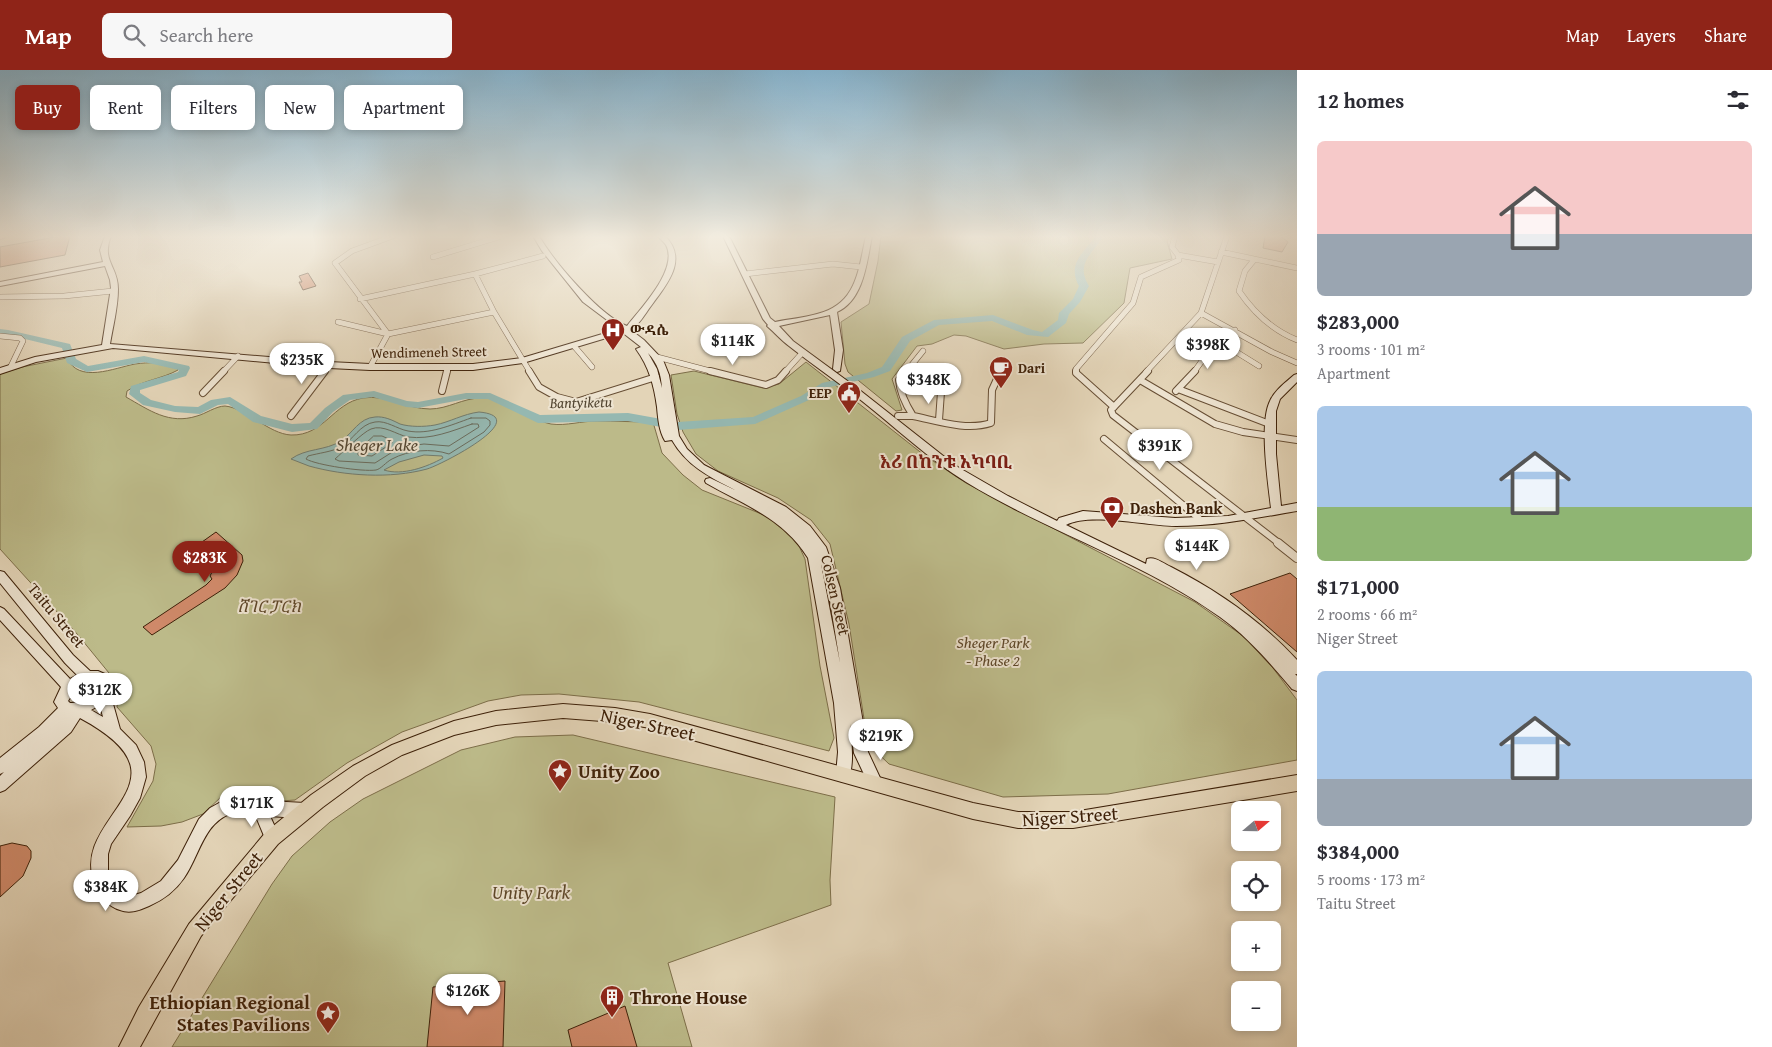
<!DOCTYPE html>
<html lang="en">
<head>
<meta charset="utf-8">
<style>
  :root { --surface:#fff; --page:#f7f7f7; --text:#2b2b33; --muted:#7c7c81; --accent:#8f2418 }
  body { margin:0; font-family:"Gentium Book Plus","Noto Serif Ethiopic",serif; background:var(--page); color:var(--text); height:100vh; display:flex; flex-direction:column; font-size:19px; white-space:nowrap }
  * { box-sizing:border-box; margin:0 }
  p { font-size:16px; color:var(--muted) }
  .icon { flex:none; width:28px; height:28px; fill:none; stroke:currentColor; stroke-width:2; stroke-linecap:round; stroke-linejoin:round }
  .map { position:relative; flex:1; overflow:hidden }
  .panel { display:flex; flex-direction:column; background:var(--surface); width:475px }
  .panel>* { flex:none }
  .banner { position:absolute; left:15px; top:15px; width:475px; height:45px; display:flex; gap:10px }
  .needle { width:32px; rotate:70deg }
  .tools { position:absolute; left:1231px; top:731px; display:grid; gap:10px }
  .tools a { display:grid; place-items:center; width:50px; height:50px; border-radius:8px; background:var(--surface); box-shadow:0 2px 8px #0003; font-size:25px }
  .price { position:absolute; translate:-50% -42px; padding:0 11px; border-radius:18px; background:#fff; color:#222; font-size:16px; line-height:32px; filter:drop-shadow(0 1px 2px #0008) }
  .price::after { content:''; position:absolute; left:50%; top:30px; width:15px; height:11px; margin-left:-8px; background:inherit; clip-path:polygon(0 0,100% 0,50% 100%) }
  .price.active { background:var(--accent); color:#fff }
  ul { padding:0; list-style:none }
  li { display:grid; align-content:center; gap:10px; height:265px; padding:0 20px }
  li span { display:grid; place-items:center; height:155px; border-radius:8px; color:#555 }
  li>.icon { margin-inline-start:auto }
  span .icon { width:90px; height:90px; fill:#fffc; stroke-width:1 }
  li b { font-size:21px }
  h2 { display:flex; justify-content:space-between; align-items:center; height:60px; padding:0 20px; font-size:21px }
  .pill { padding:0 18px; border-radius:8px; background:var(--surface); box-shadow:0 2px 8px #0003; font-size:18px; line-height:45px }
  .pill.active { background:var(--accent); color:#fff }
  header { display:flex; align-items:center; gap:30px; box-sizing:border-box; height:70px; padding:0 25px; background:var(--accent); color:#fff }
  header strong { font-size:24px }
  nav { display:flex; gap:28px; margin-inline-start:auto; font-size:18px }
  .search { width:350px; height:45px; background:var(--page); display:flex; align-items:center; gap:12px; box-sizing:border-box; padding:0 18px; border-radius:8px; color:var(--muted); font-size:19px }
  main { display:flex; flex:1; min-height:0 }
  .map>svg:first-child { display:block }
  .green { fill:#bcba89; stroke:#7d6e49 }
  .water { fill:#95b8b1; stroke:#727c6e; fill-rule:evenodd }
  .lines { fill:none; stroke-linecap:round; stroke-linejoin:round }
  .shore { stroke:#6a6c5d; stroke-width:1 }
  .river { fill:#95b8b1; fill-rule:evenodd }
  .building { fill:#cf8969; stroke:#3e2109 }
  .street-far2-casing { stroke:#674e34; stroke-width:6 }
  .street-far1-casing { stroke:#674e34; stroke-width:8 }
  .street-casing { stroke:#674e34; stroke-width:10 }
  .secondary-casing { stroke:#3e2109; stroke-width:2 }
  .primary-casing { stroke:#3e2109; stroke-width:2 }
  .street-far2 { stroke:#ede3d0; stroke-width:5 }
  .street-far1 { stroke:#ede3d0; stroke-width:6 }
  .street { stroke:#ede3d0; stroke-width:8 }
  .secondary { fill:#ede3d0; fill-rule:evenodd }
  .primary { fill:#e3d4b7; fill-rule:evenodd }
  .labels { text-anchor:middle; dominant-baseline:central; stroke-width:4; stroke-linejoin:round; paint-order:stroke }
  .far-poi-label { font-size:14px; font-weight:bold; fill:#3e2109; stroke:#ede3d0; text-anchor:start }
  .far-street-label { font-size:14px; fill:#3e2109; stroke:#ede3d0 }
  .far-water-label { font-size:15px; font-style:italic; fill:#544733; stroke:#ede3d0 }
  .poi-label { font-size:16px; font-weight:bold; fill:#3e2109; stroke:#ede3d0; text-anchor:start }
  .street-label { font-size:16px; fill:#3e2109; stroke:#ede3d0 }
  .park-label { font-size:16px; font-style:italic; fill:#5e4729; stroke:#ede3d0 }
  .water-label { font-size:18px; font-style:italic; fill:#544733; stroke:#ede3d0 }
  .neighbourhood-label { font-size:18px; font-weight:bold; fill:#7a1f14; stroke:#ede3d0 }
  .near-street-label { font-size:19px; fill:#3e2109; stroke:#ede3d0 }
  .near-poi-label { font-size:19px; font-weight:bold; fill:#3e2109; stroke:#ede3d0; text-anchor:start }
  .near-park-label { font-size:19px; font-style:italic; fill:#5e4729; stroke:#ede3d0 }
</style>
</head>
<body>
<header>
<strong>Map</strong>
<div class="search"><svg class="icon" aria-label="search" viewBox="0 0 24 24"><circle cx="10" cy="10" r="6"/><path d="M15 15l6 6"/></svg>Search here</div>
<nav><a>Map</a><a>Layers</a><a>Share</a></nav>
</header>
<main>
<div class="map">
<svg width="1297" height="977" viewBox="0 0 1297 977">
  <rect width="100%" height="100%" fill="#e3d4b7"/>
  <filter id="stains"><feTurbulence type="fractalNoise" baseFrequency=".004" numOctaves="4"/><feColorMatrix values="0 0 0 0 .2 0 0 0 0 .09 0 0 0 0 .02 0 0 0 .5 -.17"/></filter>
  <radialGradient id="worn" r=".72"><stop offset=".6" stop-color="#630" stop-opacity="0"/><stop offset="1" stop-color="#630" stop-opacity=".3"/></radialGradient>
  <path class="green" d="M881,166H1170L1167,171L1172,189L1130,198L1124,233L1083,273L1044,274L1004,279L966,266L954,265L932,274L917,276L892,309L902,340L896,341L848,302L845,294L841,252L869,234L878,191Z
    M67,288C79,314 114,298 135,294C149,292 163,292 177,297L178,300C162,309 143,310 127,321L126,327C149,340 169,355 197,346C205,344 216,336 225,336C246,338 269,364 291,365C324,366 333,333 363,328C385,324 407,339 430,339C448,339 463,328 481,328C507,327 526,349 551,354C567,356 581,351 597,351C615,351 635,352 653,352L662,383L683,405L702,420L764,445L777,453L788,461L798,474L805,489L820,596L834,668L829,681L639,632L559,624L521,625L488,631L402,662L347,693L295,730L281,731L260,721H239L222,726L203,744L182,752L161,756L127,757L153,711L156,694L151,676L117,637L118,627L109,603L78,565L0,479V304L22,297Z
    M806,292L924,385L966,413L1195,532L1243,566L1273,598L1297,630V690L1108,724L1003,727L889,694L868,674L849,554L830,474L811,450L778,428L718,401L696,384L683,362L677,344L671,305L694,301L763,318L779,314Z
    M573,665L835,727L830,810L831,835L668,893L692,977H172L272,814L292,786L330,752L363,729L461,680L515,667Z"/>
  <path class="water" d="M479,342C535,347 441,395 427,399C390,409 345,406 309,396C303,394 297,391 291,389C306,378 325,381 341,371C353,363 359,348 375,347C384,346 392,350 400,354C410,357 424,357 435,355C450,352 463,344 479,342ZM424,385L442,386L443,388C427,397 402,406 384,400L399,392Z"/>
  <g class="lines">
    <path class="shore" d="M471,348H486L490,351V355L484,362L449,384C431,378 409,380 392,389C386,392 381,399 376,400C363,402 316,395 306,389L308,386C319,383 331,382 341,377C353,370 360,354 375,352C386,350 397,359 408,361C429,365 451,355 471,348Z
      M472,354H478L479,357L449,376L424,374L409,376L394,381L375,393L339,391L335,389C343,382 363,362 371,359C383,354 397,365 408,367C431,370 452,361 472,354Z
      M374,366H382L391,370L392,373L372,386L358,385V381Z"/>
    <path class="river" d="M1096,166H1104C1092,184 1075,194 1089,216L1080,232L1069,244L1066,253L1048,267L1027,265L992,251L939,255L910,271L890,301L874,307L830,317L809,330L755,354L678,360L628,351L538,353L488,329H466L418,338L406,337L373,327L350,330L333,342L317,359L292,362L253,352L228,334L218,335L200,344L175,342L143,335L129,324L131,316L178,302L179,300L144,292L87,302L67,293L62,278L25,269L0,265V259L8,260L70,274L76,289L88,296L144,286L189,296L190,298L186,306L140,320V323L151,330L175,336L198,337L211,330L230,327L261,346L292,354L310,353L325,338L343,325L374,321L407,331L418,332L466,323H490L540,345L628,343L678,352L753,347L801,326L822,313L867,303L882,297L902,267L934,250L993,245L1033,260L1042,262L1058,250L1059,243L1073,229L1079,216C1067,194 1083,183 1096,166Z"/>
  </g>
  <path class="building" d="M61,166H70L65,185L0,197V177Z
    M1265,166H1280L1288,172L1282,182L1263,178Z
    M308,203L316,216L303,220L299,212H302L299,206Z
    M216,462L242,485L243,491L237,505L225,518L152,565L143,557L206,515L212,509L210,506L215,496L220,492V487L202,472Z
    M1290,503L1297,509V582L1230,524Z
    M12,773L27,776L31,781V788L23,806L0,827V776Z
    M505,911L503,977H427L433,917Z
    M625,936L637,977H572L568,960Z"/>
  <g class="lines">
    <g class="street-far2-casing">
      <path id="street-far2" d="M393,166L352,181L335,193L388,264L494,242L530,302
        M1175,166L1172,177L1178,185
        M1221,182L1297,198
        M433,187L502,166
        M1254,190L1245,201L1239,221C1254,243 1272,260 1297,270
        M745,204L833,194L861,197
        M0,227L64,226L113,221
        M360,229L475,204
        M494,242L475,204L543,186
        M1201,243L1272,282L1297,293
        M338,252L388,264L370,297
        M0,266L20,268L23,271L11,296
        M1217,270L1259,296
        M574,276L592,297
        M657,287L714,302
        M223,302L238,286
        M324,302L329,295
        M447,302L448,298
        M785,302L803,282
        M906,302L923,281
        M1076,302V299L1133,233L1141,207L1179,190L1178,185L1218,192
        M1146,302L1201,243L1227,166
        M1194,302L1217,270L1235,260"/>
    </g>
    <g class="street-far1-casing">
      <path id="street-far1" d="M529,301L539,317L557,327L576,332L656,307
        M710,301L766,315L778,310L786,301
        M907,301L899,310C900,324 906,335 913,346C938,351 966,361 991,353L992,320L997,309L1002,307
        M1076,301V303L1114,337
        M1148,301L1111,340L1113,345L1280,474
        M1140,310L1215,354L1243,362L1297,370
        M1178,319L1272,355
        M442,321L447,301
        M1176,321L1195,301
        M203,323L224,301
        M291,346L325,301
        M898,346H913
        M939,350L941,322
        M1104,369L1202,451"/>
    </g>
    <g class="street-casing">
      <path id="street" d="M1278,473L1297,488"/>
    </g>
    <g class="secondary-casing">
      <path id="secondary" d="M105,166H111C101,191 118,196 118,219C118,237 113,256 110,274L329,292L370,294H473L522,288L619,259L583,232L542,181L533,166H539C554,192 600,246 627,256C641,238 679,199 666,175C664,172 660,169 658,166H665C689,190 666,215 651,236C645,244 639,255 631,260L644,270L663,290L669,305L679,366L687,379L704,395L786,437L810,456L826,477L840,518L868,682L882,712L880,717L875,719L870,717L854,683L850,654C851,672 855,693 848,710L843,712L838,710L836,705L838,682L834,633L808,488C783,448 746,436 706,413L705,411L706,409L710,408L741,423C714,409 688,398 672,370L665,371C659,361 658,348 657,337C654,315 649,297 636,279L641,277L623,263L523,293L473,300H370L329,298L113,278L36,292L0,304V298L35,287L102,275L111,218L110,210L105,196L0,216V212L103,192L100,180ZM648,283C658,294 661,304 662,318L657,299ZM821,494L828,518L840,593Z
        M723,166H729L770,248L775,252C789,249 803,248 817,244C857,234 858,201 866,166H872C867,191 864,230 837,242L843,280L840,301L837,302L833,299L835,280L830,245L779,256L793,271L857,318L956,396L1008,426L1057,451L1059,448L1083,441L1175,448L1228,446L1271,438C1268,412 1259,353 1270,331C1275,320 1285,313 1294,305L1297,304V312L1280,329L1276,341V384L1281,436L1297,433V441C1256,448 1217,456 1176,456C1147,456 1090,442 1066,455L1146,494L1147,489C1155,486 1164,494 1171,497C1218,521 1261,551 1297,590V604H1295L1297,606V621L1292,619C1270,593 1248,567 1220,547C1142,491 1048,462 966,412C929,389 896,358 862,331C838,312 813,295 789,276C781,270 774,262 767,256L768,255L763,249Z
        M0,501L4,502L73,585L90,601H98L107,605L111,616L110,623L120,659L136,675L144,692L146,707L140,728L130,746L111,774L108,784V808L114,817L122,825L131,826L141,823L161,811L178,790L199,749L210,738L219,733L247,725L268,731L305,733L310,735L312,740L310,745L297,748L270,746L280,768L277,773L272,776L267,773L254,742C246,739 240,740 232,743C203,753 200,785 184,808C175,821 163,830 149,836C140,840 130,844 120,840C107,836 100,826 95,814C67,746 201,713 80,648L71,662L5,720L0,722V706L4,702L0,704V688L39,657L58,638L54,632L61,617L0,550V537L4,539L70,609L77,605L65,593L0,513ZM87,613H97L98,616C96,629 81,633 70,633L68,631L75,620ZM100,635L103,647L91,640Z"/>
    </g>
    <g class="primary-casing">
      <path id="primary" d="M0,166H10L0,169Z
        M563,634L615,638L650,644L973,733L1018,742H1073L1297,705V721L1073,758H1018L973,749L650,658L615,652L563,648L496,655L454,665L402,685L365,706L323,737L278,774L201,866L140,977H119L139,937L189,854L266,762L311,725L353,696L392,675L454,651L496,641Z"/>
    </g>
    <use href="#street-far2" class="street-far2"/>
    <use href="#street-far1" class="street-far1"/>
    <use href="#street" class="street"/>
    <use href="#secondary" class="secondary"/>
    <use href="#primary" class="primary"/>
  </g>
  <linearGradient id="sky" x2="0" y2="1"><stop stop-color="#87b6d2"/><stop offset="0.55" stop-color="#f2ecdf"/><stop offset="1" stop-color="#f2ecdf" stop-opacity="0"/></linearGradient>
  <rect width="1297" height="303" fill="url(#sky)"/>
  <defs>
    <g id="hospital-pin" transform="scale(1.25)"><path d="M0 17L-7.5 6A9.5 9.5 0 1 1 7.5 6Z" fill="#8f2418" stroke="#ede3d0"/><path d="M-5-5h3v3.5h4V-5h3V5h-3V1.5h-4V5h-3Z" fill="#fff"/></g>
    <g id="cafe-pin" transform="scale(1.25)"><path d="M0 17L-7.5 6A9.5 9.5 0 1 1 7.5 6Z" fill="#8f2418" stroke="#ede3d0"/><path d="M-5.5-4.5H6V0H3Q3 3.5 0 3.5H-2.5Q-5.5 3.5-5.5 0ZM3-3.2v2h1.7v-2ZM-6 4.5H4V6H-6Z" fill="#fff"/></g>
    <g id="civic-pin" transform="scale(1.25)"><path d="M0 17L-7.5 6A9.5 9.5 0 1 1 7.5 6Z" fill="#8f2418" stroke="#ede3d0"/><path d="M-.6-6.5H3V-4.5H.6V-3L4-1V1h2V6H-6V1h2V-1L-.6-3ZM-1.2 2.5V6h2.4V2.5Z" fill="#fff"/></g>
    <g id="bank-pin" transform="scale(1.25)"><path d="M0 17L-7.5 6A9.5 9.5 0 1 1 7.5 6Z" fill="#8f2418" stroke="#ede3d0"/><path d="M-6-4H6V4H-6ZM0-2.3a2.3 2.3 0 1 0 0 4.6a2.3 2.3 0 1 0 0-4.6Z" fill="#fff"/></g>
    <g id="sight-pin" transform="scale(1.25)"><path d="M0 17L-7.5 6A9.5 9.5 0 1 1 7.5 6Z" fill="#8f2418" stroke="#ede3d0"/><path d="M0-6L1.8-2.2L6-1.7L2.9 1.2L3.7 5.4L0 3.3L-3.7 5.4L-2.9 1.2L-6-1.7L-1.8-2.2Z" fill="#fff"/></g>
    <g id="building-pin" transform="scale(1.25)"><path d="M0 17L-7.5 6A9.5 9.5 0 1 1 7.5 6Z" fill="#8f2418" stroke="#ede3d0"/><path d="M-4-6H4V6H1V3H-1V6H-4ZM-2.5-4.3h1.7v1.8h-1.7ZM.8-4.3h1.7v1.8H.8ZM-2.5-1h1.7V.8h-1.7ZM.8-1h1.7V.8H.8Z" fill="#fff"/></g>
  </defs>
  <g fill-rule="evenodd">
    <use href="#hospital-pin" x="613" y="260"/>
    <use href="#cafe-pin" x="1001" y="298"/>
    <use href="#civic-pin" x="849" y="323"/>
    <use href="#bank-pin" x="1112" y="438"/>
    <use href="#sight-pin" x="560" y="701"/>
    <use href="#building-pin" x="612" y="927"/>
    <use href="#sight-pin" x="328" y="943"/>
  </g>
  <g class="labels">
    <g class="far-poi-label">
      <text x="630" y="260">ውዳሴ</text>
      <text x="1018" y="298">Dari</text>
      <text x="832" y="323" text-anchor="end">EEP</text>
    </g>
    <g class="far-street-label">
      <text transform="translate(429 282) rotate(-1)">Wendimeneh Street</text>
    </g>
    <g class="far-water-label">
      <text transform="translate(581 332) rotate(-1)">Bantyiketu</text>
    </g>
    <g class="poi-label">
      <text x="1130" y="438">Dashen Bank</text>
    </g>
    <g class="street-label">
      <text transform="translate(836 525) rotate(77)">Colsen Steet</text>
      <text transform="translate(57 545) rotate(50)">Taitu Street</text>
    </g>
    <g class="park-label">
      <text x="269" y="536">ሸገር ፓርክ</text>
      <text x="993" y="572">Sheger Park<tspan x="993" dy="18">- Phase 2</tspan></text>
    </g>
    <g class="water-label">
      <text x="377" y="374">Sheger Lake</text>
    </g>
    <g class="neighbourhood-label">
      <text x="946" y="391">እሪ በከንቱ አካባቢ</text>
    </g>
    <g class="near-street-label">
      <text transform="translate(648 654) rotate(12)">Niger Street</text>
      <text transform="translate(1070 746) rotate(-4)">Niger Street</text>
      <text transform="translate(228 821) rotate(-51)">Niger Street</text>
    </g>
    <g class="near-poi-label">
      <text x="578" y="701">Unity Zoo</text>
      <text x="630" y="927">Throne House</text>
      <text x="310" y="932" text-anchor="end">Ethiopian Regional<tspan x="310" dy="22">States Pavilions</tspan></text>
    </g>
    <g class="near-park-label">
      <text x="531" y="822">Unity Park</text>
    </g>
  </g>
  <rect width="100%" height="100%" filter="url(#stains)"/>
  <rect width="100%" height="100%" fill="url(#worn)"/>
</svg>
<div class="tools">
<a><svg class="needle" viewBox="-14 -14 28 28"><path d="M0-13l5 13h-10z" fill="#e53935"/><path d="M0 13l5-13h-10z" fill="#7c7c81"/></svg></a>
<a><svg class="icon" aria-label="locate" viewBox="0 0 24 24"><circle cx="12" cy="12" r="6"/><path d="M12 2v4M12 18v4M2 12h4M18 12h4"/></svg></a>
<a>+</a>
<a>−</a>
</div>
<b class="price" style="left:733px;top:296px">$114K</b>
<b class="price" style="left:1208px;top:300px">$398K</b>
<b class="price" style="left:302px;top:315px">$235K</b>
<b class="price" style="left:929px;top:335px">$348K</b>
<b class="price" style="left:1160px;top:401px">$391K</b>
<b class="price" style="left:1197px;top:501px">$144K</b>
<b class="price active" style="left:205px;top:513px">$283K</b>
<b class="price" style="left:100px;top:645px">$312K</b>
<b class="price" style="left:881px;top:691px">$219K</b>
<b class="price" style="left:252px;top:758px">$171K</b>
<b class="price" style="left:106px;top:842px">$384K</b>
<b class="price" style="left:468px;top:946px">$126K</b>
<div class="banner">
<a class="pill active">Buy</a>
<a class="pill">Rent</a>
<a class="pill">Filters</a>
<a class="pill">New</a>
<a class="pill">Apartment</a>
</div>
</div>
<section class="panel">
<h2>12 homes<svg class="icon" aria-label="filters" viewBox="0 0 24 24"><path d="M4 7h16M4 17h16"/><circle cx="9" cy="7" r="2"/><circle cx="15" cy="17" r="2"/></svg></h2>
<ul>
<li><span style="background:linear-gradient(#f6c9c9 60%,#9aa5b1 0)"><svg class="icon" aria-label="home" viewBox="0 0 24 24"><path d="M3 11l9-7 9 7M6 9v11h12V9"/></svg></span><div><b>$283,000</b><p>3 rooms · 101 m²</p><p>Apartment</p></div></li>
<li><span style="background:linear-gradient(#a9c7e8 65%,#8fb573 0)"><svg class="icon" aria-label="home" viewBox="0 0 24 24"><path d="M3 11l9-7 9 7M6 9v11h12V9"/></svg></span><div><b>$171,000</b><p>2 rooms · 66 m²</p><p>Niger Street</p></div></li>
<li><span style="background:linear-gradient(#a9c7e8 70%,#9aa5b1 0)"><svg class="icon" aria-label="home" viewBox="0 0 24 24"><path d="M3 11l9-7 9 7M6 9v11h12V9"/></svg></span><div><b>$384,000</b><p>5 rooms · 173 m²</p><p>Taitu Street</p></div></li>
</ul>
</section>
</main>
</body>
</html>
